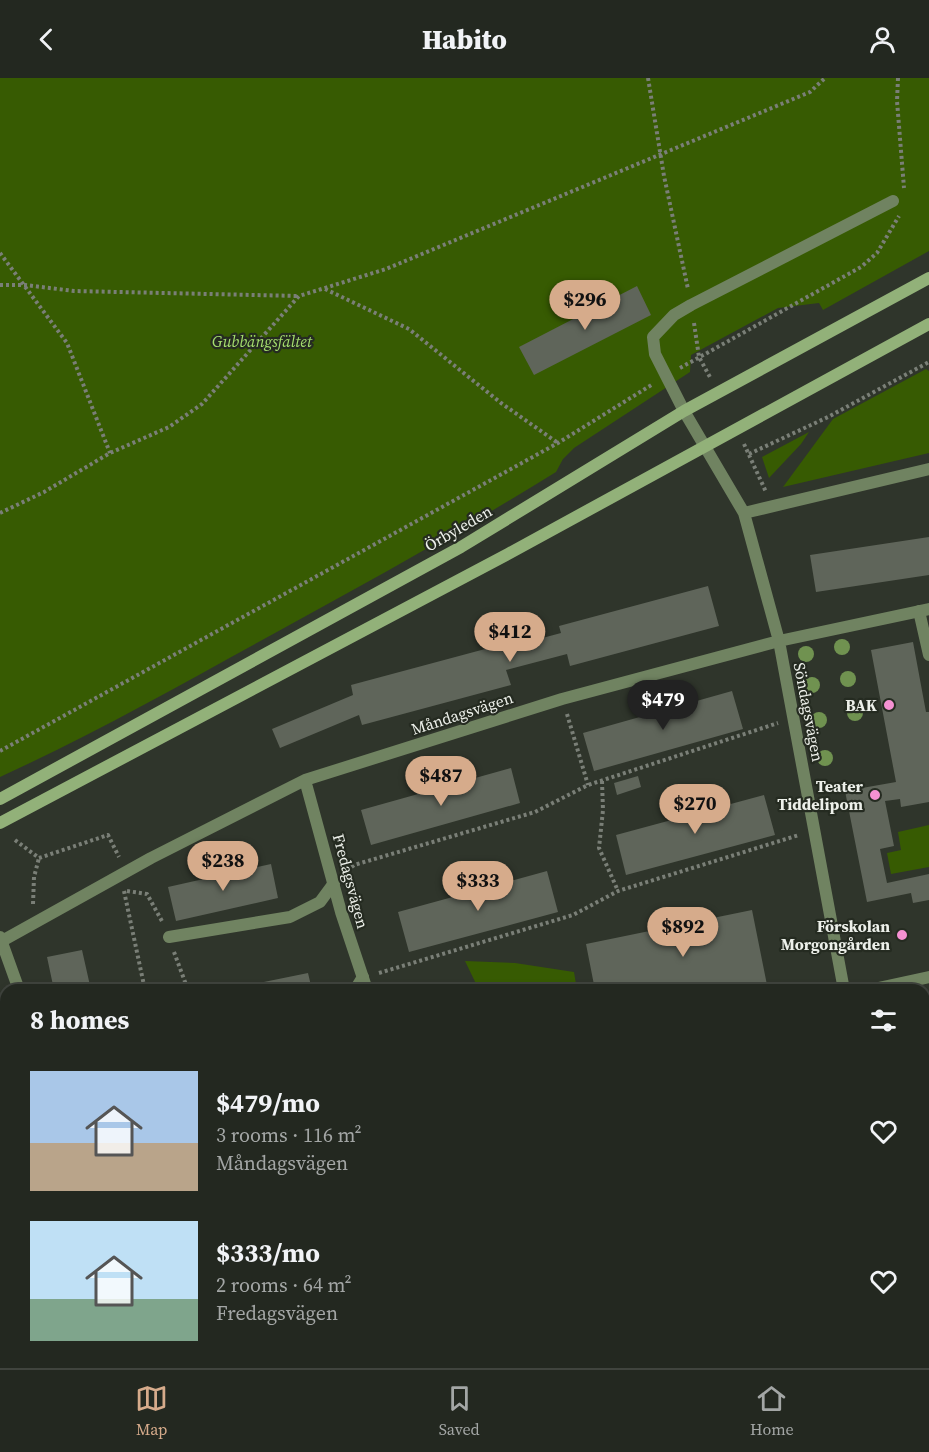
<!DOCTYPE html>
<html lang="en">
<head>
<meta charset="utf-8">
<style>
  :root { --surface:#232820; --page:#2f342d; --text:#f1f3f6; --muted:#a3a6a5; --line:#40443e; --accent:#d6ab8b }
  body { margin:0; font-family:"Source Serif 4",serif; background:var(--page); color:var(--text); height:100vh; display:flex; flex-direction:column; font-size:22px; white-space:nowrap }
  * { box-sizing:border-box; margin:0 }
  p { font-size:20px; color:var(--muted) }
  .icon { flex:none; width:33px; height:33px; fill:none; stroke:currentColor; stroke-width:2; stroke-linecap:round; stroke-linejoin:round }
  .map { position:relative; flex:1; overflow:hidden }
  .details { position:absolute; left:0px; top:906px; width:930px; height:384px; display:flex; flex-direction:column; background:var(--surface); border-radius:18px 18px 0 0; box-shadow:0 3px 9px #0003,0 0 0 2px var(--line) }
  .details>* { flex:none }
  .price { position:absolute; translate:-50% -51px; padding:0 14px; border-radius:21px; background:var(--accent); color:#111; font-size:20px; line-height:39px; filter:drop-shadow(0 2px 3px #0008) }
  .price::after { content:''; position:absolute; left:50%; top:36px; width:18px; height:14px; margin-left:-9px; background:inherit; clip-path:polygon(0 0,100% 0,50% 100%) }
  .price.current { background:#222; color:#fff }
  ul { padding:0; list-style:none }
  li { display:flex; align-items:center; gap:18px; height:150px; padding:0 30px }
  li span { display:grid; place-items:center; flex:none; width:168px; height:120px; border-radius:0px; color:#555 }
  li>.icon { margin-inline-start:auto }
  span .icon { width:72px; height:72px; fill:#fffc; stroke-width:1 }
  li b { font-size:26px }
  h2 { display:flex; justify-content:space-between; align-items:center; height:72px; padding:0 30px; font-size:26px }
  header { display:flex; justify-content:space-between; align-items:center; height:78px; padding:0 30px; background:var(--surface); font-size:27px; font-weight:800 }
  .menu { display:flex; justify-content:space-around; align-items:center; height:84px; border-top:2px solid var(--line); background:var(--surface); font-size:16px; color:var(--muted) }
  .menu a { display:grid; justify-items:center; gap:3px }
  .menu .current { color:var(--accent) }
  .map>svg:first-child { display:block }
  .green { fill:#375b02 }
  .building { fill:#5f655a }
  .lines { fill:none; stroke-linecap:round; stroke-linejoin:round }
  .path { stroke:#7a7f77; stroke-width:4; stroke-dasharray:3 3; stroke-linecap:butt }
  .lane { stroke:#708361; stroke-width:12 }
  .street { stroke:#708361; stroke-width:12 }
  .secondary { stroke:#92b179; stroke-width:12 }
  .tree { fill:#709250 }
  .poi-dot { fill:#f591d2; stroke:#252b21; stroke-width:2 }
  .labels { text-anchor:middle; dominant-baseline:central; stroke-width:4.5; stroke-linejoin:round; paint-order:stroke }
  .park-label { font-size:16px; font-style:italic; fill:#a5de6e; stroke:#252b21 }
  .street-label { font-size:16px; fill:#edf0ea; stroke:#252b21 }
  .poi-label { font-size:16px; font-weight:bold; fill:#edf0ea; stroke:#252b21; text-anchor:end }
</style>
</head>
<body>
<header><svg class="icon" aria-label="back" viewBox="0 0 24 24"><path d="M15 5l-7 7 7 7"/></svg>Habito<svg class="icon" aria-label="person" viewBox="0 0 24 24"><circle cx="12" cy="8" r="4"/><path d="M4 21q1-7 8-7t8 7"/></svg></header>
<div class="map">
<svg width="929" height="1290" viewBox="0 0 929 1290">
  <rect width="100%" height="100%" fill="#2f352b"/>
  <path class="green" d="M0,0H929V173L823,232L819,225L778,230L691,277L690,294L574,370L563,381L556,394C464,451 370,503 275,555C184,605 94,656 0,699Z
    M926,291L929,293V375L783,409L833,341Z
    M809,354L801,366L769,400L762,379Z
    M929,747V789L891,796L887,775L901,772L898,754Z
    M465,883L515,885L574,894L577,912H479Z
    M51,1284H122L121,1290H52Z
    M143,1284H269L272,1290H141Z
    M321,1284H386L395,1290H310Z"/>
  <path class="building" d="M637,208L651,237L534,297L519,269Z
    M929,459V497L816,514L810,477Z
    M708,508L719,548L570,588L567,576L506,592L511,607L362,647L359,637L280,670L272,651L353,617L351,607L500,567L501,571L561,555L559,548Z
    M913,564L926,634H929V724L901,729L900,721L885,723L894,768L880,771L887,805L929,796V822L913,825L911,815L867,824L845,713L896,704L871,572Z
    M732,613L743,651L594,693L583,655Z
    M511,690L520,725L371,767L361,732Z
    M638,698L641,709L617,717L614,705Z
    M764,717L775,757L626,797L616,757Z
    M271,786L278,820L176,843L168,809Z
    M547,793L558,834L409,874L398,834Z
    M752,832L768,912H595L586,866Z
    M82,872L91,912H54L47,879Z
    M308,895L312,912H231L230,911Z
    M426,904L429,912H404Z
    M929,965V1030H928L924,1011V966Z
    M1,1011L6,1036V1061L0,1062Z
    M6,1104V1209L5,1210L0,1185V1105Z
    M6,1269V1284H37L38,1290H0V1271Z
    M172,1284H194L199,1290H164Z
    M843,1284H883L885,1290H844Z"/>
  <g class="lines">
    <path class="path" d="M648,0L664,98L688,211
      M898,0L897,23L904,110
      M0,175L67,265L110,375
      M0,207H25L74,213L299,218
      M325,211L409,251L501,325L558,365
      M694,245L699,279L711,301
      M680,290L861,189L877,175L899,138
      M744,366L766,414
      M749,376L828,339L929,284
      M0,435L44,414L110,375L169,349L202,326L299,218L386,191L810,14L825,0
      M567,636L588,707
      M0,673L558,365L653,306
      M602,703L603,732L599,770L618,813
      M15,762L39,780L108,757L119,779
      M347,793L354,787L535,734L588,707L778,645
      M124,813L145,912
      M127,813L147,816L163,845
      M33,826L34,799L39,780
      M174,874L188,912
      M379,895L573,837L618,813L799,757
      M275,1284L279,1290
      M400,1284L418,1290
      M115,1290L123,1284
      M301,1290L312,1284"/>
    <path class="lane" d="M684,333L655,276L653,259L674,237L691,227L893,123
      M919,533L929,577
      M169,859L290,839L320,824L334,805
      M355,912L363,899
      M869,912L929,899
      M0,1077L6,1076
      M482,1284L483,1285
      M836,1284L837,1290"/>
    <path class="street" d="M684,333L744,435L779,563L844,912
      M744,435L929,391
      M305,702L341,834L367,912
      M0,859L19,912
      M0,864L151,780L305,702L562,621L779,563L929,531
      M924,1229L929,1228
      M924,1280L927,1290"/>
    <path class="secondary" d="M0,721L461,469L684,333L929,200
      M0,745L508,476L929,246"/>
  </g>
  <g class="tree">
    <circle cx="842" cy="569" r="8"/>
    <circle cx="806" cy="576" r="8"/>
    <circle cx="848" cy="601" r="8"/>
    <circle cx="812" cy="607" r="8"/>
    <circle cx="855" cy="635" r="8"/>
    <circle cx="819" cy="642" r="8"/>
    <circle cx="825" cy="680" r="8"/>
  </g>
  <g class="poi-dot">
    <circle cx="889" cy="627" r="6"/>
    <circle cx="875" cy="717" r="6"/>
    <circle cx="902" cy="857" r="6"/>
  </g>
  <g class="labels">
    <g class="park-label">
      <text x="262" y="263">Gubbängsfältet</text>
    </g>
    <g class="street-label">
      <text transform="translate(458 450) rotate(-30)">Örbyleden</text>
      <text transform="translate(809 634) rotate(79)">Söndagsvägen</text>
      <text transform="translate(462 635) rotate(-18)">Måndagsvägen</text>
      <text transform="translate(351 803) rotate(75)">Fredagsvägen</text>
    </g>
    <g class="poi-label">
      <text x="877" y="627">BAK</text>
      <text x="863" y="708">Teater<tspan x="863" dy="18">Tiddelipom</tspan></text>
      <text x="890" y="848">Förskolan<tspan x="890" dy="18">Morgongården</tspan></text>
    </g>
  </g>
</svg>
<b class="price" style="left:585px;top:253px">$296</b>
<b class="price" style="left:510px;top:585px">$412</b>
<b class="price current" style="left:663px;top:653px">$479</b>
<b class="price" style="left:441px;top:729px">$487</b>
<b class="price" style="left:695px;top:757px">$270</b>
<b class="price" style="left:223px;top:814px">$238</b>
<b class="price" style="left:478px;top:834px">$333</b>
<b class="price" style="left:683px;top:880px">$892</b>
<section class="details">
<h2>8 homes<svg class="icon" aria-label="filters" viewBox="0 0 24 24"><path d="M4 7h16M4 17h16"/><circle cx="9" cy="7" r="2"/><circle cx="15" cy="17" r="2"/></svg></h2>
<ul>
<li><span style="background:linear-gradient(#a9c7e8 60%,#b9a48a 0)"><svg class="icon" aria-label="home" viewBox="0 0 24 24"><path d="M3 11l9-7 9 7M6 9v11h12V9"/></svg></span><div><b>$479/mo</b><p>3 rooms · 116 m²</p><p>Måndagsvägen</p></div><svg class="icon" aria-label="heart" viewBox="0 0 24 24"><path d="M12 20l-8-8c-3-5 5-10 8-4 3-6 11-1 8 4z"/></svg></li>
<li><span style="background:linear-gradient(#bfe0f5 65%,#7fa58c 0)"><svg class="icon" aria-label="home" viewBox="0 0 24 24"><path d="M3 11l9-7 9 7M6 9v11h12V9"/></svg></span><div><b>$333/mo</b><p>2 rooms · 64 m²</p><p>Fredagsvägen</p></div><svg class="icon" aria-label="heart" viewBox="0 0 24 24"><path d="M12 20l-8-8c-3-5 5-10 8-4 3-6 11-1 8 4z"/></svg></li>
</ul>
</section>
</div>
<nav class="menu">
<a class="current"><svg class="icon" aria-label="map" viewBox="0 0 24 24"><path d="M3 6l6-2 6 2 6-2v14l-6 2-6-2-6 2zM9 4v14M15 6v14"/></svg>Map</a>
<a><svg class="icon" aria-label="saved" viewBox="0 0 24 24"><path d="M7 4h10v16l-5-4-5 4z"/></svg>Saved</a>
<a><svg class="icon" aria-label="home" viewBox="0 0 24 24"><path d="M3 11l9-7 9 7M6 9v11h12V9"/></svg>Home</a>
</nav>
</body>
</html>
